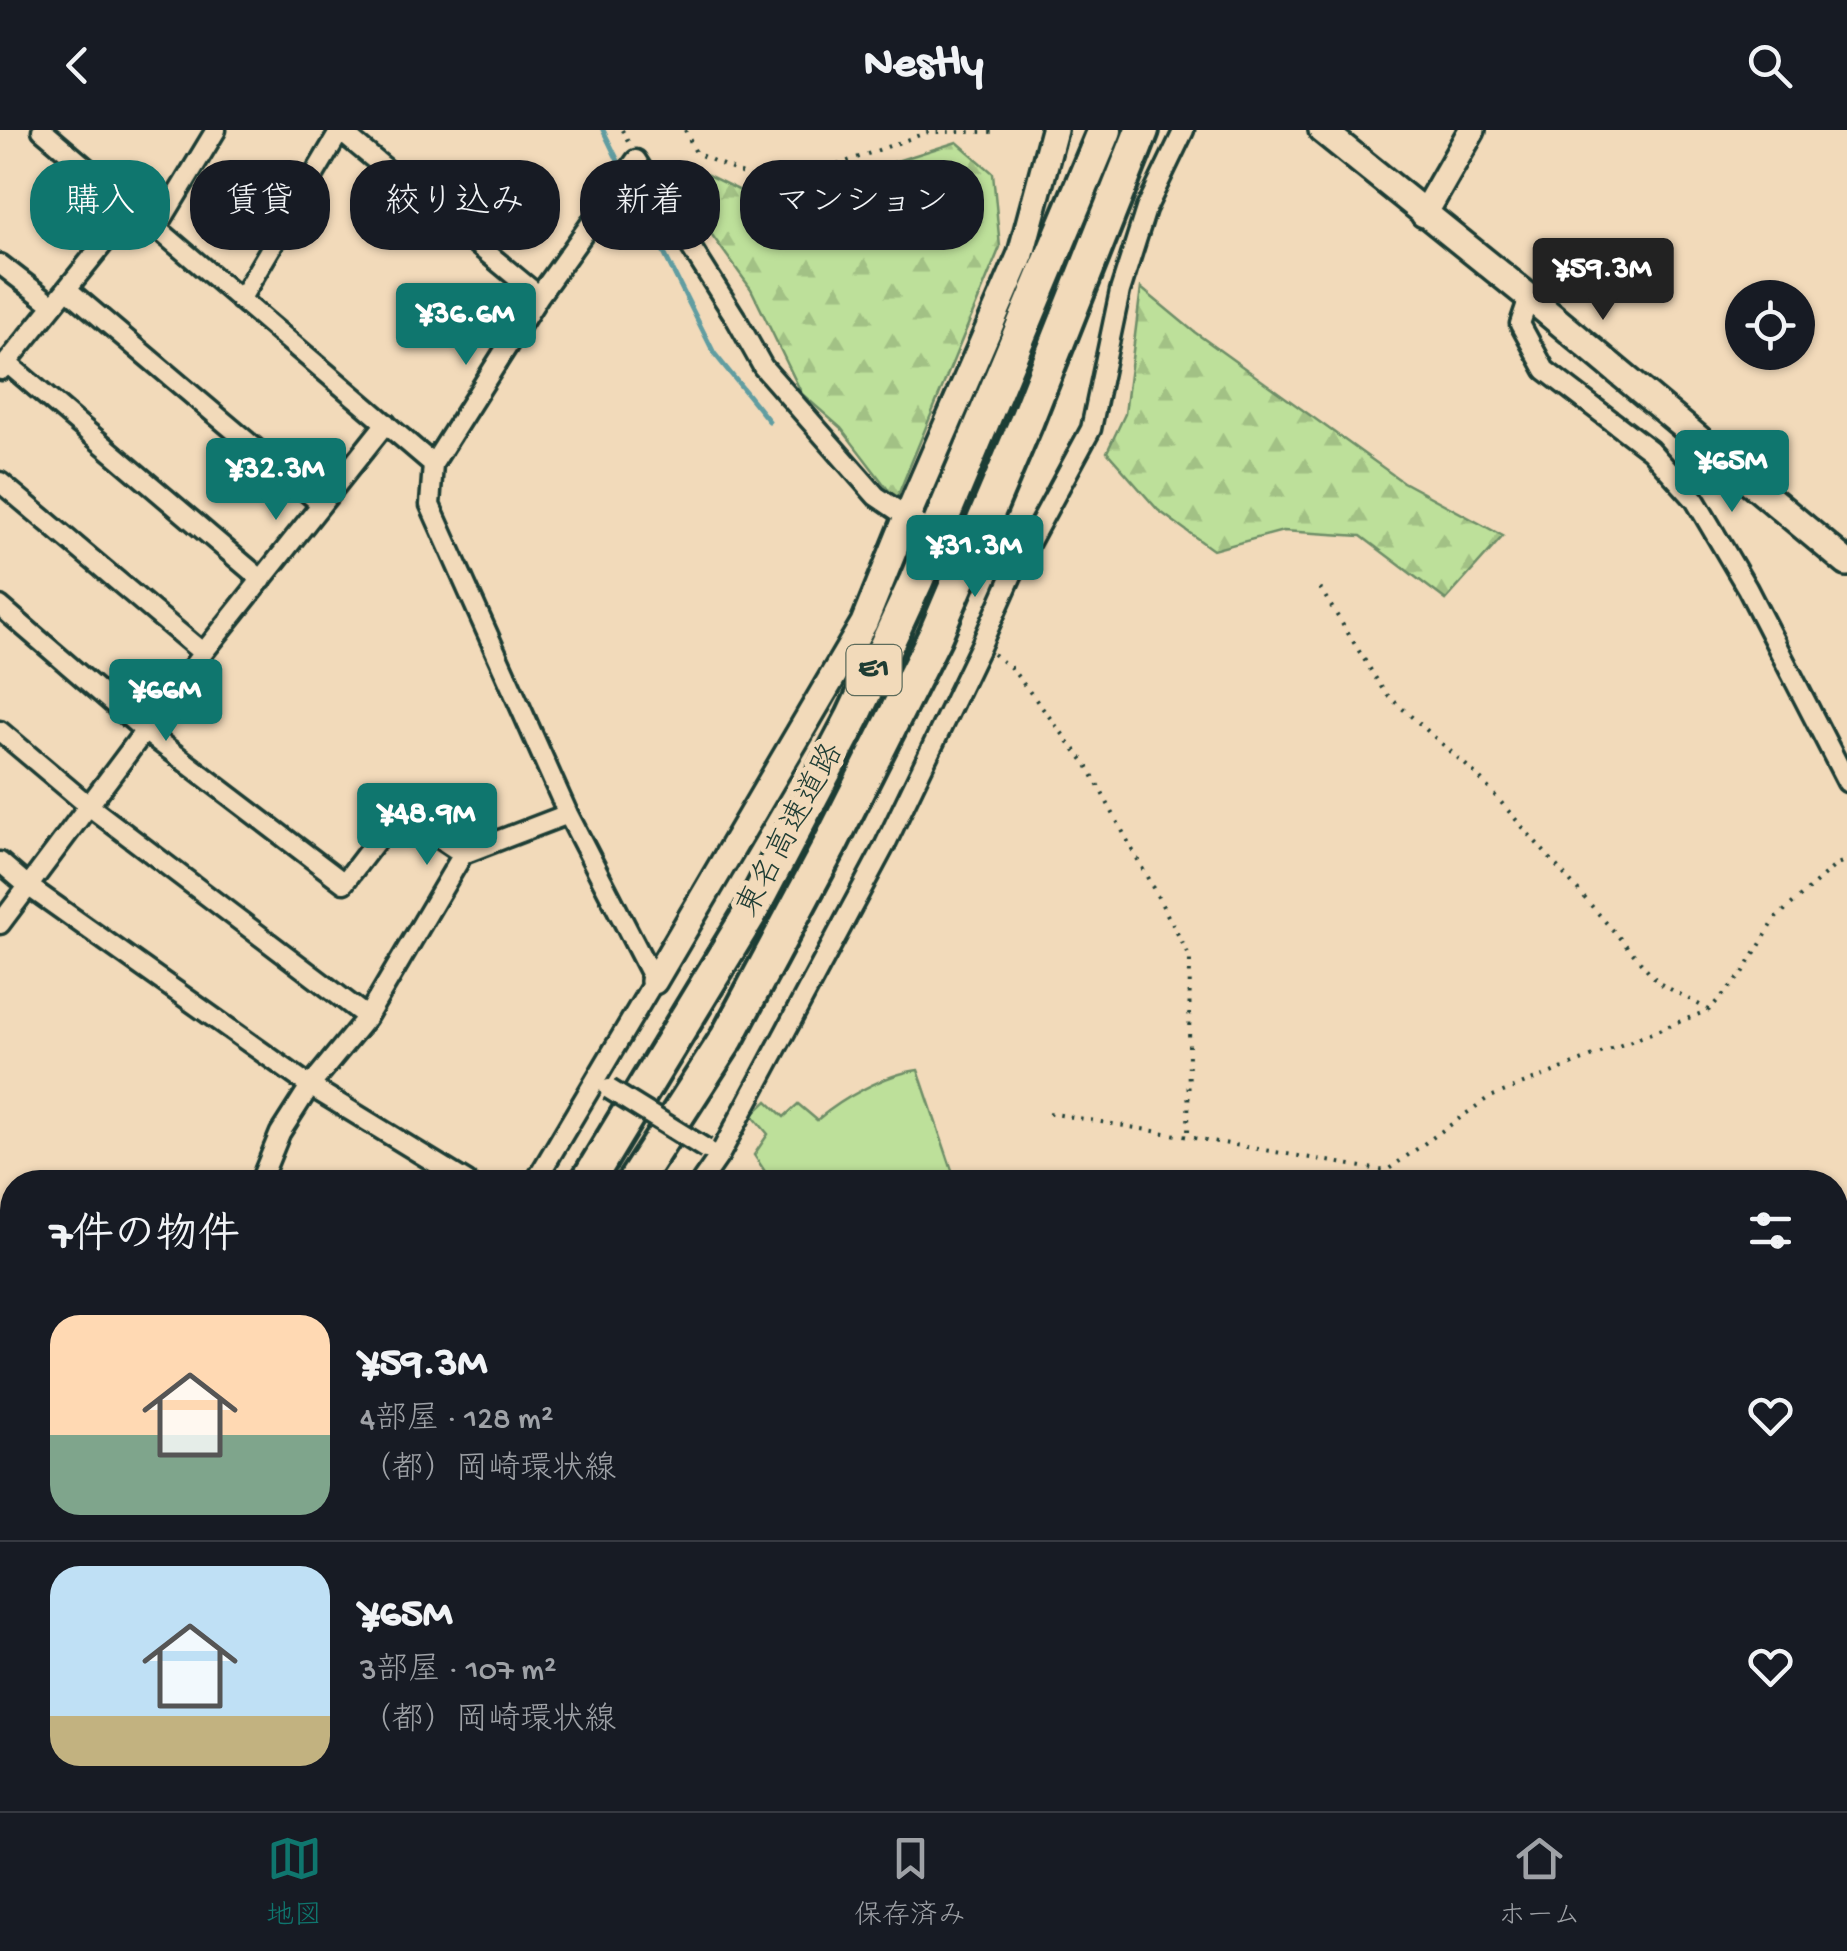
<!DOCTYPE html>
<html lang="ja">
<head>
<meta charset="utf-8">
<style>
  :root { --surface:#171b24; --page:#242831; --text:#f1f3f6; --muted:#9ea1a6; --line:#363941; --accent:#0f766e }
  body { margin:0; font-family:"Gochi Hand","Klee One",sans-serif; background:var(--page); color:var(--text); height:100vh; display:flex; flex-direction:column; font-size:38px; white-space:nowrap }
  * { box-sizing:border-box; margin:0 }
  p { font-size:32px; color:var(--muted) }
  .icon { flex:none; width:55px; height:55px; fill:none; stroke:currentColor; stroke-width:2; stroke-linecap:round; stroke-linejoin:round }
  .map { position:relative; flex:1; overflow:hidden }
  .details { position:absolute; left:0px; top:1040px; width:1848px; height:642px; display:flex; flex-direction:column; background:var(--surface); border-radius:40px 40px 0 0; box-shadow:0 2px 8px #0004 }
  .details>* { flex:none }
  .banner { position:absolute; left:30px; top:30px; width:1000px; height:90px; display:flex; gap:20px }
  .controls { position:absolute; left:1725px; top:150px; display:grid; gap:20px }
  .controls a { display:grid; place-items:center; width:90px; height:90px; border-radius:50%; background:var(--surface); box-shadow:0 2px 8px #0004; font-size:50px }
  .price { position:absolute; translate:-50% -85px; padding:0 22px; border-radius:10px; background:var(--accent); color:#fff; font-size:32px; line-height:65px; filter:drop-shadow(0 2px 5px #0008) }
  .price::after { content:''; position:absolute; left:50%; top:60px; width:30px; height:22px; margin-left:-15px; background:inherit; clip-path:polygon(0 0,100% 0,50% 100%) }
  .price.on { background:#222; color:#fff }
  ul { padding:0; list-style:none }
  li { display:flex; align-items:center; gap:30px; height:250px; padding:0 50px }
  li+li { border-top:2px solid var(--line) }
  li span { display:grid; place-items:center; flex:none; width:280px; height:200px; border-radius:30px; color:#555 }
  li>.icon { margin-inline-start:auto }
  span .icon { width:120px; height:120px; fill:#fffc; stroke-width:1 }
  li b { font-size:42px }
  h2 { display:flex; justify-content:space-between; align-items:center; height:120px; padding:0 50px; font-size:42px }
  .pill { padding:0 35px; border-radius:40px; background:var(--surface); box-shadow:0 2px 8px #0004; font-size:35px; line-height:90px }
  .pill.on { background:var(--accent); color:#fff }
  header { display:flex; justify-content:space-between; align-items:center; height:130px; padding:0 50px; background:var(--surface); font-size:45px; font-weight:700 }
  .menu { display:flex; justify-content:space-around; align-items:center; height:140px; border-top:2px solid var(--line); background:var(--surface); font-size:28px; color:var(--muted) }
  .menu a { display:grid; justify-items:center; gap:5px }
  .menu .on { color:var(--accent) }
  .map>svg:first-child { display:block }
  .green { fill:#bde09a; stroke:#6e8e67; stroke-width:2.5 }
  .forest { fill:url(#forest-firs); stroke:#6e8e67; stroke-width:2.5 }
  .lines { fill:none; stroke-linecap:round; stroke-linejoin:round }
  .stream { stroke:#619da1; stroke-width:5 }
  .street-tunnel { stroke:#c8bb9f; stroke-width:18; stroke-dasharray:18 9; stroke-linecap:butt }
  .street-casing { stroke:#1f3d34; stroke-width:25 }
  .secondary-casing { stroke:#1f3d34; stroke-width:32 }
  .highway-casing { stroke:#1f3d34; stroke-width:40 }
  .path { stroke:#1f3d34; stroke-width:4; stroke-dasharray:2.5 8; stroke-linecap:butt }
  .street { stroke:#f2daba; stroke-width:18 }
  .secondary { stroke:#f2daba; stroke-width:25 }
  .highway { stroke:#f2daba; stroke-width:32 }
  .street-bridge-casing { stroke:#1f3d34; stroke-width:25; stroke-linecap:butt }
  .street-bridge { stroke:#f2daba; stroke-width:18 }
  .labels { text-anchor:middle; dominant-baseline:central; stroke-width:10; stroke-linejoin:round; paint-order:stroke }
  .shield { fill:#f2daba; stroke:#5e6c5c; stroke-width:2.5 }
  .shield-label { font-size:30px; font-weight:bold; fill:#1f3d34 }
  .street-label { font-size:32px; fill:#1f3d34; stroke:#f2daba }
</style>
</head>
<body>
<header><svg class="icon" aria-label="back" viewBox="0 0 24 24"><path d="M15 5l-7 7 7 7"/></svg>Nestly<svg class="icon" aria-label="search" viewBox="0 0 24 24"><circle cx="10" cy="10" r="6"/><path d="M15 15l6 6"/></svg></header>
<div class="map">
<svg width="1847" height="1681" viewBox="0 0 1847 1681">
  <defs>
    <pattern id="forest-firs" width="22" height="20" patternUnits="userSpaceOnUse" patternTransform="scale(2.5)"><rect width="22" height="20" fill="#bde09a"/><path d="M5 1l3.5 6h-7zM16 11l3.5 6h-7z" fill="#a2c185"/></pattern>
  </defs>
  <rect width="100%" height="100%" fill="#f2daba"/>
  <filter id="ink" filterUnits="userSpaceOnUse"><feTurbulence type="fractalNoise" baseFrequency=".01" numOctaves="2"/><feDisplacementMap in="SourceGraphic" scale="20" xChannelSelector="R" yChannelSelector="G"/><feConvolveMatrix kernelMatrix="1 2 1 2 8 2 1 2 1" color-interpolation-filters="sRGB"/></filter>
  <g filter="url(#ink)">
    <path class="green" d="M918,940L956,1052H755L766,1043L754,1025L768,1004L752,985L767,971L784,987L798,974L817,990C842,969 885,944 918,940Z"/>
    <path class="forest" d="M957,12L993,43L1000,117L896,370L841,298L802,264L751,159L686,69L689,36L792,86L839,49Z
      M1141,158L1193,201L1403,352L1503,406L1446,470L1361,406L1283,401L1213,420L1158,380L1107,322L1125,284Z
      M1847,1162V1320L1835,1322V1173Z
      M0,1496L12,1506V1670H38L27,1681H0Z
      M1099,1670H1261L1257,1681H1099Z"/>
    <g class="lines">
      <path class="stream" d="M603,0L622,39
        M627,49L714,223L769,291"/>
      <path class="street-tunnel" d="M929,400L995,435"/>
      <g class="street-casing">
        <path id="street" d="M42,0L433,334
          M339,0L539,166
          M156,99L216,0
          M0,134L53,175
          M67,159L321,374
          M1529,167L1520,194L1545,240L1650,320L1695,370L1747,458L1847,652
          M240,170L340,1
          M7,233L262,450
          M1,240L133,77
          M0,352L203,523
          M0,476L146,602L344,753L399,681L463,724
          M0,601L89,676L367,887
          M0,732L28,756L310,956L367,887L463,724L568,684
          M0,794L203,523L386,293
          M260,1052L280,1003L310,956L467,1052
          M535,1052L654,851L568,684L430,375L433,334L539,166L636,30L735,187L763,237L876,366L919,395
          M701,1052L719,1026L885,715L981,515L1012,445L1091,299L1120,161L1146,79L1184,0
          M0,1287L12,1288
          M475,1670L483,1681
          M655,1670L666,1681
          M1773,1670L1793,1681
          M56,1681L67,1670
          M209,1681L221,1670
          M705,1681L714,1670"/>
      </g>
      <g class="secondary-casing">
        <path id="secondary" d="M1322,0L1529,167L1847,433
          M1424,84L1472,0
          M654,851L864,493L907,387L1021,124L1054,0
          M0,1464L12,1473
          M321,1670L337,1681"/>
      </g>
      <g class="highway-casing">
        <path id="highway" d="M587,1052L749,785L853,587L916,451L1105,0
          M634,1052L727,908L829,717L935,506L1026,292L1142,0
          M103,1681L112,1670
          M155,1681L165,1670"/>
      </g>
      <path class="path" d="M622,0L629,14
        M685,0L696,23L774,58L928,2H992L993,0
        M1320,458L1385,563L1477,645L1659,853L1709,880
        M993,524L1011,538L1087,635L1190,827L1188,1008
        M1049,983L1386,1041L1488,968L1709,880L1743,843L1776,788L1837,734L1847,730"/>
      <use href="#street" class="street"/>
      <use href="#secondary" class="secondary"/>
      <use href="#highway" class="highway"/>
      <g class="street-bridge-casing">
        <path id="street-bridge" d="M609,959L706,1019"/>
      </g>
      <use href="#street-bridge" class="street-bridge"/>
    </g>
  </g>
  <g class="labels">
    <rect class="shield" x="846.5" y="515" width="55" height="50" rx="8"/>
    <g class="shield-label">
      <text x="874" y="540">E1</text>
    </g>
    <g class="street-label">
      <text transform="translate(792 701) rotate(-62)">東名高速道路</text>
    </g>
  </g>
</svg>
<div class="controls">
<a><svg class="icon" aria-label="locate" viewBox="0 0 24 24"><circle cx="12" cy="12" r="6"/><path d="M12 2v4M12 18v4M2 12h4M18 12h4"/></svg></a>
</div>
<b class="price on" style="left:1603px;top:193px">¥59.3M</b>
<b class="price" style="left:466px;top:238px">¥36.6M</b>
<b class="price" style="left:1732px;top:385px">¥65M</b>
<b class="price" style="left:276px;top:393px">¥32.3M</b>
<b class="price" style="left:975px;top:470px">¥31.3M</b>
<b class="price" style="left:166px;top:614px">¥66M</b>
<b class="price" style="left:427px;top:738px">¥48.9M</b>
<div class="banner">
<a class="pill on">購入</a>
<a class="pill">賃貸</a>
<a class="pill">絞り込み</a>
<a class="pill">新着</a>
<a class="pill">マンション</a>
</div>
<section class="details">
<h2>7件の物件<svg class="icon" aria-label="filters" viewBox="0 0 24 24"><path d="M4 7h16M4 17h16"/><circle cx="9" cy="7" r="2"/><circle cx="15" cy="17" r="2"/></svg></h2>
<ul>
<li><span style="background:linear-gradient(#ffd9b3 60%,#7fa58c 0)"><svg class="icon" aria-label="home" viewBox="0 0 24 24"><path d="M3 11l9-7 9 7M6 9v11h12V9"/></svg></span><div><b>¥59.3M</b><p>4部屋 · 128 m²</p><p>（都）岡崎環状線</p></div><svg class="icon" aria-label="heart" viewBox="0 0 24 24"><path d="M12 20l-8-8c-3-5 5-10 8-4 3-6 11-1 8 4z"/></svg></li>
<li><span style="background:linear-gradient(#bfe0f5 75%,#c2b280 0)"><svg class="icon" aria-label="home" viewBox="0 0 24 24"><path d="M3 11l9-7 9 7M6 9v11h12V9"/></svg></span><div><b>¥65M</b><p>3部屋 · 107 m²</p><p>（都）岡崎環状線</p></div><svg class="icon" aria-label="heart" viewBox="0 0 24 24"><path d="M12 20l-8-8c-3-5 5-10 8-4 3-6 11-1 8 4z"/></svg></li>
</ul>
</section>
</div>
<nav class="menu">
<a class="on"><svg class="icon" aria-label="map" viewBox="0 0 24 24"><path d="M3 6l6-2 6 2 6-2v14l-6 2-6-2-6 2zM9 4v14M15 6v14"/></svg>地図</a>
<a><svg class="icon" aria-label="saved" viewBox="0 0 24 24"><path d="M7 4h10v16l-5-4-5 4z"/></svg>保存済み</a>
<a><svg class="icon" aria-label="home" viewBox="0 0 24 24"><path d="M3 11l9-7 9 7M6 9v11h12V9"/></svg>ホーム</a>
</nav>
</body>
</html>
